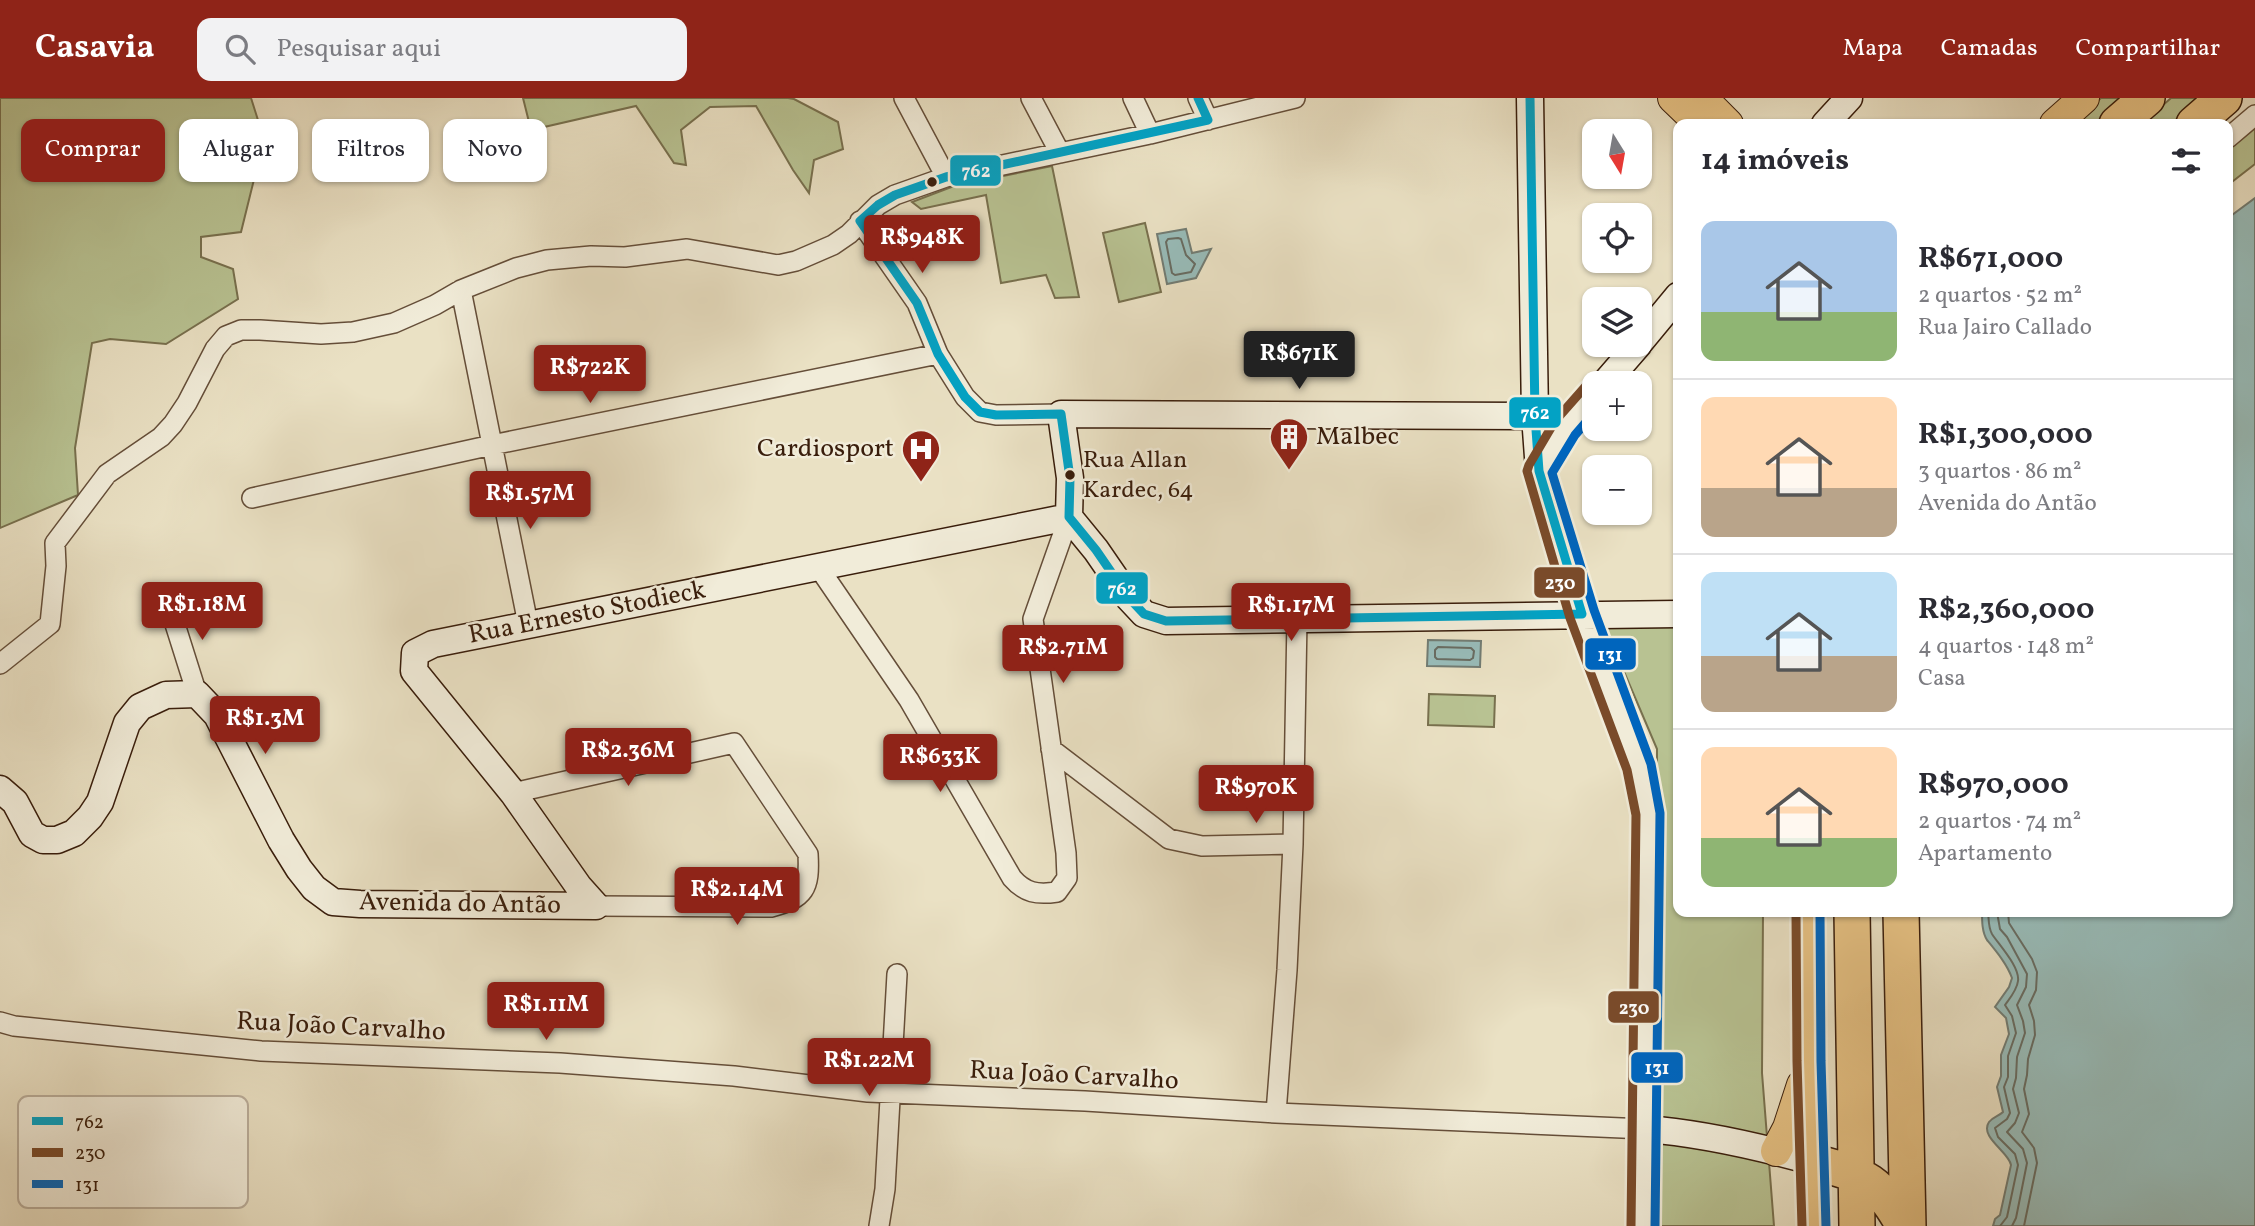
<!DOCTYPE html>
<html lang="pt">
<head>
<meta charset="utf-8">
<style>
  :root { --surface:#fff; --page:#f2f2f3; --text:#2b2b33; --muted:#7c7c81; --line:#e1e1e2; --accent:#8f2418 }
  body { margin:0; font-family:Vollkorn,serif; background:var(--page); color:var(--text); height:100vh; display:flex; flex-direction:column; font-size:26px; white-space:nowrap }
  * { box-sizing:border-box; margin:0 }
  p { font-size:23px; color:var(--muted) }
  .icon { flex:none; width:38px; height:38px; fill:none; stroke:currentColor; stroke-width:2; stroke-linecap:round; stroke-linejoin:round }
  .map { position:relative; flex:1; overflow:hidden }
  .sheet { position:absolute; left:1673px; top:21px; width:560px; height:798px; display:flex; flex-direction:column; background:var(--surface); border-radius:14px; box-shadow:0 2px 5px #0004 }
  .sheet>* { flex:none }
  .top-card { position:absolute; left:21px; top:21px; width:665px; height:63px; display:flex; gap:14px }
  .needle { width:46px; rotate:169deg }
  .tools { position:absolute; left:1582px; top:21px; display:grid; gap:14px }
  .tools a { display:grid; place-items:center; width:70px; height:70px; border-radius:14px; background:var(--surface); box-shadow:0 2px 5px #0004; font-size:35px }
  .price { position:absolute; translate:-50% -60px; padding:0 16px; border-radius:7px; background:var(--accent); color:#fff; font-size:23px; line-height:46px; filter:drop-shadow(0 2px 4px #0008) }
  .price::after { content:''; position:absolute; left:50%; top:42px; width:21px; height:16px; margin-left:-10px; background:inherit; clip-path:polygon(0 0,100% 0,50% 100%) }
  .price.selected { background:#222; color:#fff }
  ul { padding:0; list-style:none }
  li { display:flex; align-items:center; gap:21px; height:175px; padding:0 28px }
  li+li { border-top:2px solid var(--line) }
  li span { display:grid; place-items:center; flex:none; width:196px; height:140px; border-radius:14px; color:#555 }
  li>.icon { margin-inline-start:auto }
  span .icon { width:84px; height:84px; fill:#fffc; stroke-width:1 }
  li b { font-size:30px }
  h2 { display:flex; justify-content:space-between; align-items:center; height:84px; padding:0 28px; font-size:30px }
  .chip { padding:0 24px; border-radius:14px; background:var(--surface); box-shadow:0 2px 5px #0004; font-size:24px; line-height:63px }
  .chip.selected { background:var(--accent); color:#fff }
  header { display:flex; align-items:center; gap:42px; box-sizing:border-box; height:98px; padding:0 35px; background:var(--accent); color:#fff }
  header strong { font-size:33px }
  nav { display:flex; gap:38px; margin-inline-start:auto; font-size:24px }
  .search { width:490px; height:63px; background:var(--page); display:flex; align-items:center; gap:18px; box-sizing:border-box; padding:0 24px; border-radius:14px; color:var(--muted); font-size:26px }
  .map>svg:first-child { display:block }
  .green { fill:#b8c292; stroke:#78704e; stroke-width:2 }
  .water { fill:#98bcb9; stroke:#727c73; stroke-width:2 }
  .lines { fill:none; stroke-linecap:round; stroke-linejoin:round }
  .shore { stroke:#686c62; stroke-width:2 }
  .street-casing { stroke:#654e39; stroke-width:22 }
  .secondary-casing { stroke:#391d0b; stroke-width:29 }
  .primary-casing { stroke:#391d0b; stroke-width:32 }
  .highway-casing { stroke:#391d0b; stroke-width:38 }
  .street { stroke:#f1ecd9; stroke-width:19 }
  .secondary { stroke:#f1ecd9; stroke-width:26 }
  .primary { stroke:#e5c082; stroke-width:30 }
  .highway { stroke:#e5c082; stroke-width:35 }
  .bus-1-casing { stroke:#f1ecd9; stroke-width:14 }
  .bus-2-casing { stroke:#f1ecd9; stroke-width:14 }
  .bus-3-casing { stroke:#f1ecd9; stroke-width:14 }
  .bus-1 { stroke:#03a2c4; stroke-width:9 }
  .bus-2 { stroke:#7a4b2a; stroke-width:9 }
  .bus-3 { stroke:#0065bd; stroke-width:9 }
  .bus-dot { fill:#391d0b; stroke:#f1ecd9; stroke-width:2.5 }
  .labels { text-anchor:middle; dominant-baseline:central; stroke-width:5; stroke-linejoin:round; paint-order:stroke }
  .bus-label { font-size:24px; fill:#391d0b; stroke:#f1ecd9; text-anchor:start }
  .poi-label { font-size:26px; fill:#391d0b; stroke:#f1ecd9; text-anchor:start }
  .street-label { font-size:26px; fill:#391d0b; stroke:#f1ecd9 }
  .key { fill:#f1ecd9; stroke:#baae9b; stroke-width:2 }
  .key-label { font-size:19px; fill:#391d0b }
  .line-badge { stroke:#f1ecd9; stroke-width:2.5 }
  .badge-label { font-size:19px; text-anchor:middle; font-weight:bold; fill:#fff }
</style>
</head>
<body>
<header>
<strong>Casavia</strong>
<div class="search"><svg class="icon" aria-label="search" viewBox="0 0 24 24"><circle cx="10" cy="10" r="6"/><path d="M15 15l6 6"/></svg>Pesquisar aqui</div>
<nav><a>Mapa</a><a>Camadas</a><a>Compartilhar</a></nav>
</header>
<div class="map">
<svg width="2255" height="1128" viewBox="0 0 2255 1128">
  <rect width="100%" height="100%" fill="#eae1c4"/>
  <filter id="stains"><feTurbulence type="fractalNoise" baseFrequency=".00286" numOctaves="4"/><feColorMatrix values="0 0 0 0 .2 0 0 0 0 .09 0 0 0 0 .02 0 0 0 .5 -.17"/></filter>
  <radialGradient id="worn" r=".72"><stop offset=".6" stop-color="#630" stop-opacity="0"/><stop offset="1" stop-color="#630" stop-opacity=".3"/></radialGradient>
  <path class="green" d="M0,0H251L264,41L241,134L201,139V159L233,171L238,201L166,246L110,241L92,245L75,350L78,397L0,430Z
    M523,0H788L794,1L838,24L843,51L814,62L809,95L793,72L756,8L710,9L681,32L686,67L674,65L636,8L531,32Z
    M2101,0H2127L2097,26H2071Z
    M2171,0H2205L2175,26H2142Z
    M2255,27V66L2228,87V51Z
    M1052,68L1079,199L1055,200L1046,177L1001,185L986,97L921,111L912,104L954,88Z
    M1145,125L1161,194L1119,204L1103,135Z
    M1678,528V814H1763L1762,975L1774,1128H1657V651L1605,529Z
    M1429,596L1495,598L1494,629L1428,627Z"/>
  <path class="water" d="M2255,100V1128H1993L1995,1121L2000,1117L2011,1067C2009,1054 1979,1039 1989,1024C1993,1019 1999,1018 2003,1014L1997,989L2001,978V957L2009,936L2006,920L1995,909L2009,889L2012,880C2007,866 1996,853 1987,842C1982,834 1982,823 1982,814H2228V120Z
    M1186,131L1192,155L1211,151L1196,180L1167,186L1157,136Z
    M1428,542L1481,543L1480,569L1427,568Z"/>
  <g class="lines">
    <path class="shore" d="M1178,140L1181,141L1186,157L1195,166L1191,174L1175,177L1172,175L1166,144L1168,141Z
      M1438,549L1471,550L1474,553L1473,560L1470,562L1437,561L1435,559V552Z
      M1988,814C1989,821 1988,829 1992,836C1999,847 2020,869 2018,883C2017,892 2010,900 2005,907L2012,918L2016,935L2008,958V979L2004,989L2010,1015L2007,1021L1995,1030L1998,1039L2015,1056L2018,1067L2007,1119L2000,1128
      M1997,814L2000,831L2007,839L2027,876L2026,889L2017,907L2023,923L2025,935L2017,959L2016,980L2013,991L2019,1015L2015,1025L2007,1034L2023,1051L2027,1065L2016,1120L2012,1128
      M2008,814L2009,825L2032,861L2037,874L2036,892L2029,907L2034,923L2035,937L2028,961L2027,977L2024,991L2029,1016L2022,1034L2034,1050L2037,1065L2024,1128"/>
    <g class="street-casing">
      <path id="street" d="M904,0L946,79
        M1031,0L1060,55
        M1133,0L1150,36
        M1198,0L1208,22
        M2228,40L2255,17
        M860,123L917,205L938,256L965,299L980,314L996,317L1061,316
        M461,192L528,526
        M252,400L492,347L938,256
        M819,470L909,602L1012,780C1025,795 1037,797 1057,794L1067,780L1066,755L1033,521L1069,419
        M168,504L197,596
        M0,566L50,526L56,468L55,445L107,376L161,339L173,326L187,305L215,251L226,238L241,232H260L321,236L353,234L394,225L435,207L461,192L516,170L547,162L591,158L625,159L687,151L778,167L796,163L833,147L849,136L878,107L895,97L946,79L1150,36L1295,0
        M1051,651L1169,741L1202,748L1293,746L1297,521
        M513,695L734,645L808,756C810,791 805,800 771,809L596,808
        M0,924L14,928L261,953L560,965L734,978L868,994L1085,1003L1276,1015L1645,1031
        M1276,1015L1287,872L1293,746
        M879,1128L885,1091L897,876"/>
    </g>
    <g class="secondary-casing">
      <path id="secondary" d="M1530,0L1535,318L1539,373L1582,516L1639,669L1648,716L1643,1128
        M1825,26L1849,0
        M1640,244L1678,198
        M1605,285L1638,247
        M1535,318L1061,316L1070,380L1069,419L1096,452L1129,500L1144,516L1166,523L1678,516
        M1539,373L1565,330L1594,297
        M0,691L15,704L32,736L43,742H57L74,735L90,719L100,704L127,625L140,609L166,597L197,596L217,617L281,742L299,771L314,790L333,804L360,806L596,808
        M596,808L579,789L513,695L414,573L415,555L433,546L1069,419
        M1645,1031C1700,1035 1757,1048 1811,1063"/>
    </g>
    <g class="primary-casing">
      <path id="primary" d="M1673,0L1700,26
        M1702,0L1728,26
        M2055,26L2084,0
        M1808,814L1809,963L1814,1128
        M1776,1053L1788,1030L1802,987"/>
    </g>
    <g class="highway-casing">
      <path id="highway" d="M2117,26L2147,0
        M2194,26L2224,0
        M1852,814L1857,1128
        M1901,814L1908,1128
        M1811,1063C1864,1078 1876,1078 1904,1128"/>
    </g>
    <use href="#street" class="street"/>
    <use href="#secondary" class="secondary"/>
    <use href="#primary" class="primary"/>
    <use href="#highway" class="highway"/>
    <g class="bus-1-casing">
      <path id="bus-1" d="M1198,0L1208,22L946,79L895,97L878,107L860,123L917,205L938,256L965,299L980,314L996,317L1061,316L1070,380L1069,419L1096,452L1129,500L1144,516L1166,523L1582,516L1539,373L1535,318L1530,0"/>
    </g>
    <g class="bus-2-casing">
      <path id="bus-2" d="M1585,289L1555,323L1529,367L1527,373L1570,520L1627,672L1636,717L1631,1128
        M1796,814L1797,963L1802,1128"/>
    </g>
    <g class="bus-3-casing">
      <path id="bus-3" d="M1594,315L1575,337L1552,375L1594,512L1651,666L1660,715L1655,1128
        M1820,814L1821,963L1826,1128"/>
    </g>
    <use href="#bus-1" class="bus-1"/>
    <use href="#bus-2" class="bus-2"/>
    <use href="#bus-3" class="bus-3"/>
  </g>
  <defs>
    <g id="building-pin" transform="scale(2.0125)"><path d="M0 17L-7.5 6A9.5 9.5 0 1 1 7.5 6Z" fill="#8f2418" stroke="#f1ecd9"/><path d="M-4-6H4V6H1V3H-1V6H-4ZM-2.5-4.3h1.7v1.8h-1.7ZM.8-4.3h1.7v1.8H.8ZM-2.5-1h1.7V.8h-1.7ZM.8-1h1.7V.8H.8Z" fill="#fff"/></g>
    <g id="hospital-pin" transform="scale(2.0125)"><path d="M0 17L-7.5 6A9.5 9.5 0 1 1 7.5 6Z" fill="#8f2418" stroke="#f1ecd9"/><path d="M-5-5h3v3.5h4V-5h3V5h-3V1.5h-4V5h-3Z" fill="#fff"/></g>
  </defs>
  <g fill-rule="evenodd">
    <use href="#building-pin" x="1289" y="339"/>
    <use href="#hospital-pin" x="921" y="351"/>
  </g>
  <g class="bus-dot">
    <circle cx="932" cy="84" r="6"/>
    <circle cx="1070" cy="377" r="6"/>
  </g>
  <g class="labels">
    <g class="bus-label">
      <text x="1083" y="363">Rua Allan<tspan x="1083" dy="30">Kardec, 64</tspan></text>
    </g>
    <g class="poi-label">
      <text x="1316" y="339">Malbec</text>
      <text x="894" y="351" text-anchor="end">Cardiosport</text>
    </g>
    <g class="street-label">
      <text transform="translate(587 515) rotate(-11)">Rua Ernesto Stodieck</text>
      <text transform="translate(460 806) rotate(1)">Avenida do Antão</text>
      <text transform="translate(341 929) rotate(3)">Rua João Carvalho</text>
      <text transform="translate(1074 978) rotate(3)">Rua João Carvalho</text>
    </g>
  </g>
  <rect x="18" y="998" width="230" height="112" rx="10" class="key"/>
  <rect x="32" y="1019" width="31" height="8" fill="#03a2c4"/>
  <rect x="32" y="1050" width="31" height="9" fill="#7a4b2a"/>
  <rect x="32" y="1082" width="31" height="8" fill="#0065bd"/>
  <g class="key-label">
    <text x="75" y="1030">762</text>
    <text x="75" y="1061">230</text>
    <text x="75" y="1093">131</text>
  </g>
  <g class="line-badge">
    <rect x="949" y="56" width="53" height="33" rx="7" fill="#03a2c4"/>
    <rect x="1508" y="298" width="54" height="33" rx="7" fill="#03a2c4"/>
    <rect x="1533" y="468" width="53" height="33" rx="7" fill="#7a4b2a"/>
    <rect x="1095" y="473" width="54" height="34" rx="7" fill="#03a2c4"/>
    <rect x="1584" y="539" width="53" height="34" rx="7" fill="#0065bd"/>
    <rect x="1607" y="892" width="53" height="34" rx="7" fill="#7a4b2a"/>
    <rect x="1630" y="953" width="54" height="33" rx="7" fill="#0065bd"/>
  </g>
  <g class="badge-label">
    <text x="976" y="79">762</text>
    <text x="1535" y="321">762</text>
    <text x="1560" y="491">230</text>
    <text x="1122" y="497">762</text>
    <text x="1610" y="563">131</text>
    <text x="1634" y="916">230</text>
    <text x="1657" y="976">131</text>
  </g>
  <rect width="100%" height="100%" filter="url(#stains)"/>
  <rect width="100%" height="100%" fill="url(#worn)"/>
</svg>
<div class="tools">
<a><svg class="needle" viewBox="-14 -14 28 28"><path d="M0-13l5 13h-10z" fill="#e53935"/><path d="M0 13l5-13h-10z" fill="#7c7c81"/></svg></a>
<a><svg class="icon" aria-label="locate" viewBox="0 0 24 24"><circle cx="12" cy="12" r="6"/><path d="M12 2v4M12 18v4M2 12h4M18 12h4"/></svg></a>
<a><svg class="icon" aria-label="layers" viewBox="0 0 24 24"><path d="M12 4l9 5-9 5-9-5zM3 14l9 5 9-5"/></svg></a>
<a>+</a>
<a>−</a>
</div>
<b class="price" style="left:922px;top:177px">R$948K</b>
<b class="price selected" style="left:1299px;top:293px">R$671K</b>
<b class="price" style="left:590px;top:307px">R$722K</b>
<b class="price" style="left:530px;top:433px">R$1.57M</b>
<b class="price" style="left:202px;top:544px">R$1.18M</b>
<b class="price" style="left:1291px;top:545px">R$1.17M</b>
<b class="price" style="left:1063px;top:587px">R$2.71M</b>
<b class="price" style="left:265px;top:658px">R$1.3M</b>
<b class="price" style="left:628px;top:690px">R$2.36M</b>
<b class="price" style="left:940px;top:696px">R$633K</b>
<b class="price" style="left:1256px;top:727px">R$970K</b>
<b class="price" style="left:737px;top:829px">R$2.14M</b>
<b class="price" style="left:546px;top:944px">R$1.11M</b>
<b class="price" style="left:869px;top:1000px">R$1.22M</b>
<div class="top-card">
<a class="chip selected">Comprar</a>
<a class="chip">Alugar</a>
<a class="chip">Filtros</a>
<a class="chip">Novo</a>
</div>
<section class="sheet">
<h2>14 imóveis<svg class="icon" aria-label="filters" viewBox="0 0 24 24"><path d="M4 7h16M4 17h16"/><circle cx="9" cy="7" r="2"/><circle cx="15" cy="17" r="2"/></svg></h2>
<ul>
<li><span style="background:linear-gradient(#a9c7e8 65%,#8fb573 0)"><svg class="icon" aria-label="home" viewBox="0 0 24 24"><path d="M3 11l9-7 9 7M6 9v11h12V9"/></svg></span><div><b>R$671,000</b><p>2 quartos · 52 m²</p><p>Rua Jairo Callado</p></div></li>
<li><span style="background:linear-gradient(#ffd9b3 65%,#b9a48a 0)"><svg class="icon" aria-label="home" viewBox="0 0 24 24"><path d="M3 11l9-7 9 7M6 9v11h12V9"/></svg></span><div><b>R$1,300,000</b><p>3 quartos · 86 m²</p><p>Avenida do Antão</p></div></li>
<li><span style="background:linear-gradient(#bfe0f5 60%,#b9a48a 0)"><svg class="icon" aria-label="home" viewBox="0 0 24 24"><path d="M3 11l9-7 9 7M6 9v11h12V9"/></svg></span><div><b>R$2,360,000</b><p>4 quartos · 148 m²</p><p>Casa</p></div></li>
<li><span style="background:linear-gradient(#ffd9b3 65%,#8fb573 0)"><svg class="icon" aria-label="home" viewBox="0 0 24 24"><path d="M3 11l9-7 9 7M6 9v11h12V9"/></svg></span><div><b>R$970,000</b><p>2 quartos · 74 m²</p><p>Apartamento</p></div></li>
</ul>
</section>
</div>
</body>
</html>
